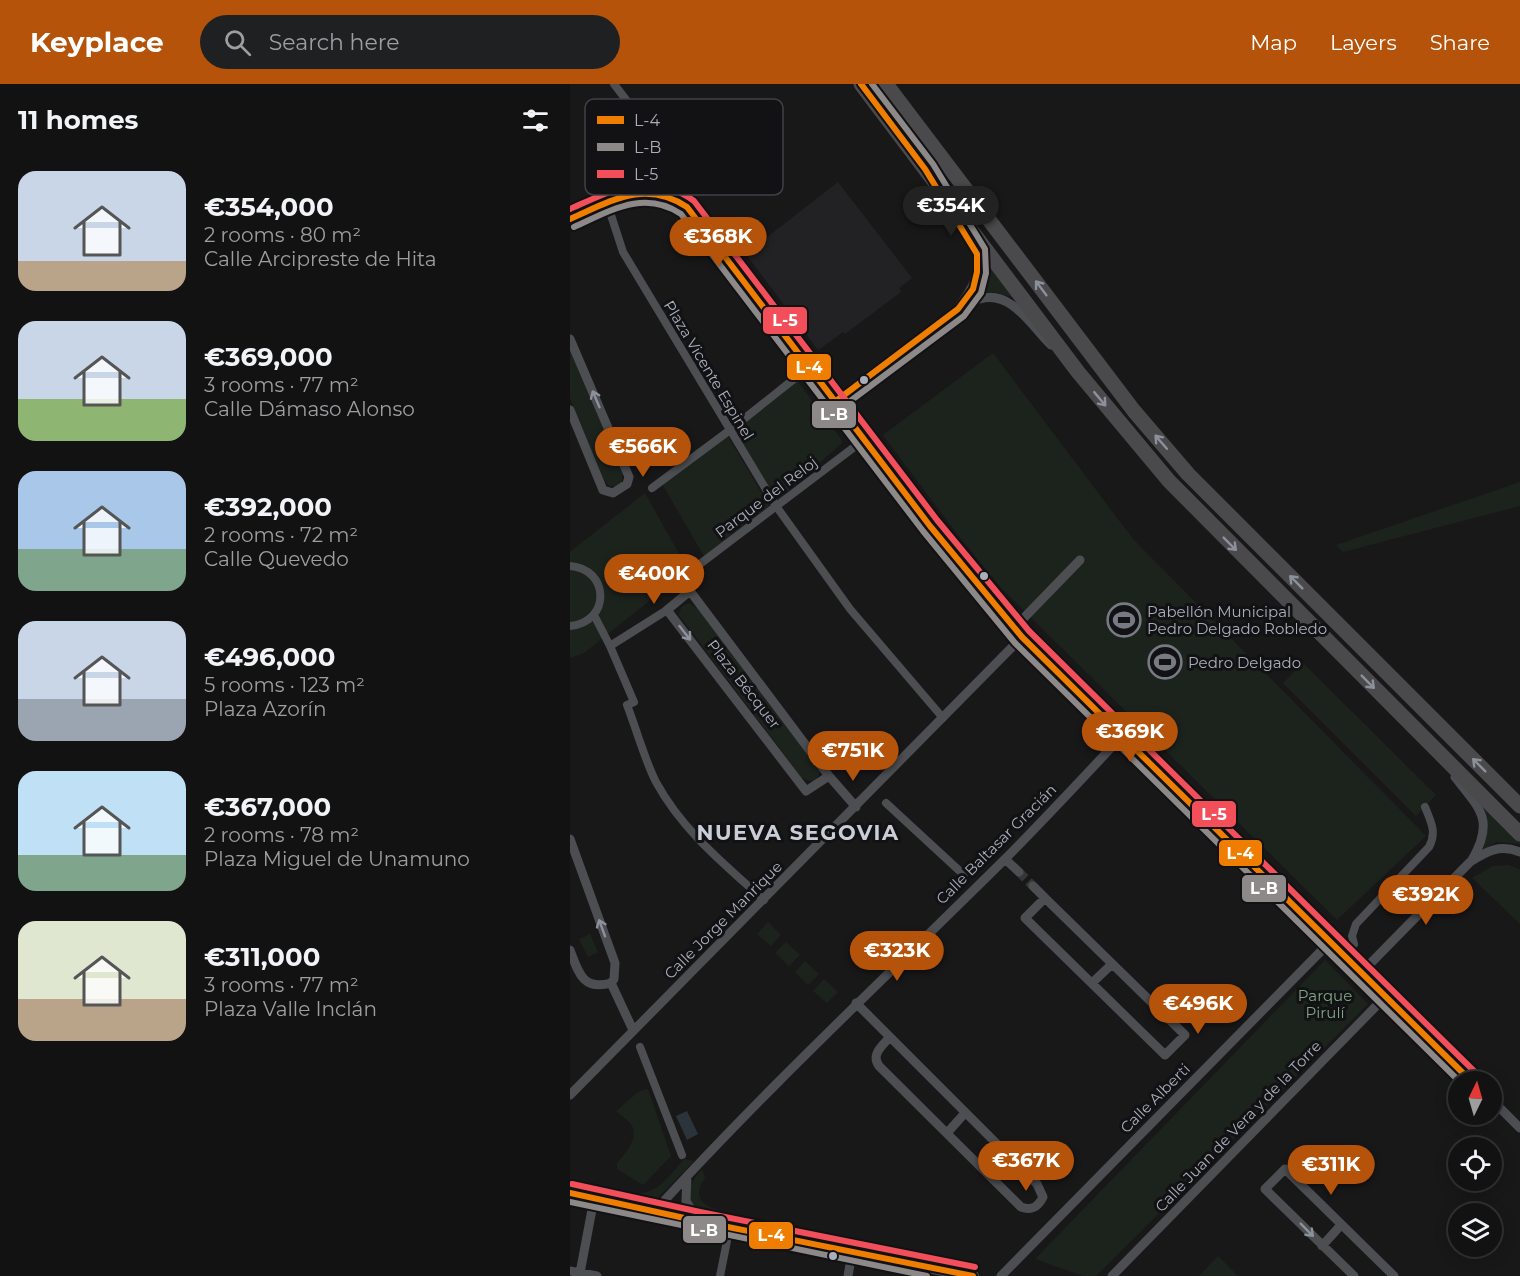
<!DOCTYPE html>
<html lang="en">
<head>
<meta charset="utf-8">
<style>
  :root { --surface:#121213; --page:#1f2021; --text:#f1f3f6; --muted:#9c9ea0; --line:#313233; --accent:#b45309 }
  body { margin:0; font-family:Montserrat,sans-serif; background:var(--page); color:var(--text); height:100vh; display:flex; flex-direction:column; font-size:22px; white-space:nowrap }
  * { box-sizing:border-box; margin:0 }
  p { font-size:20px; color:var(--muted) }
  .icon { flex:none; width:33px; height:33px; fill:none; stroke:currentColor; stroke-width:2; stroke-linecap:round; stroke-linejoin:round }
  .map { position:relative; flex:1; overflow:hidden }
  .side { display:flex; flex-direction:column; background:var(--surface); width:570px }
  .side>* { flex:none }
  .needle { width:39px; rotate:5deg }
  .controls { position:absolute; left:878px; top:987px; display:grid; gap:12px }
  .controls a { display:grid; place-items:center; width:54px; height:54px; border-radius:50%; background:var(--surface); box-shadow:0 3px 15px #0003,0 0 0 2px var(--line); font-size:30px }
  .price { position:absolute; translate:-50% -51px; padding:0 14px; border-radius:21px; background:var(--accent); color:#fff; font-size:20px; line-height:39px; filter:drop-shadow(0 2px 3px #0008) }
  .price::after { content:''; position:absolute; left:50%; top:36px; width:18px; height:14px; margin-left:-9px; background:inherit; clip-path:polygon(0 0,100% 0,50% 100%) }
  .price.selected { background:#222; color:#fff }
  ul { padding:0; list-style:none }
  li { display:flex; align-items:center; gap:18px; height:150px; padding:0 18px }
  li span { display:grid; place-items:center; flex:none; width:168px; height:120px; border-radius:18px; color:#555 }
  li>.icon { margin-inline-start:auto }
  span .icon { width:72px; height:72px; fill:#fffc; stroke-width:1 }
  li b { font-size:26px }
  h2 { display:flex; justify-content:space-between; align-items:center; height:72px; padding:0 18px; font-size:26px }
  header { display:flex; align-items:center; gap:36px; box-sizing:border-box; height:84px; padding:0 30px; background:var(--accent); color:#fff }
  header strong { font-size:28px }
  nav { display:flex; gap:33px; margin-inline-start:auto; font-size:21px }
  .search { width:420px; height:54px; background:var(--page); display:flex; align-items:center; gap:15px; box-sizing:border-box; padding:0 21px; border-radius:33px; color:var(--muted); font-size:22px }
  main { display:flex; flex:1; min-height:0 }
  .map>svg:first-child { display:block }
  .built { fill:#222225 }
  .green { fill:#1c231d }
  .water { fill:#2b333b }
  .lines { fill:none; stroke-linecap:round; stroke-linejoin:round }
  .minor-tunnel { stroke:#353639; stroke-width:9; stroke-dasharray:9 4.5; stroke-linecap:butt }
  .pedestrian { stroke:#4c4e52; stroke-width:8 }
  .minor { stroke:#4c4e52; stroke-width:9 }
  .tertiary { stroke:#4c4e52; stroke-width:12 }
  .primary { stroke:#4a4a4d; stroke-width:15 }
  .bus-1-casing { stroke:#121215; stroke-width:10 }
  .bus-2-casing { stroke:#121215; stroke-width:10 }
  .bus-3-casing { stroke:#121215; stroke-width:10 }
  .bus-1 { stroke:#ef7e00; stroke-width:6 }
  .bus-2 { stroke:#8c8988; stroke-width:6 }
  .bus-3 { stroke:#f24f5b; stroke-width:6 }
  .oneway { stroke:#8c9099 }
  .oneway2 { stroke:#8d919b }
  .bus-dot { fill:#a9aeba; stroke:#121215; stroke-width:2 }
  .labels { text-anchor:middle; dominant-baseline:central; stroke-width:6; stroke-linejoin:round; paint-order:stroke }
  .street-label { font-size:15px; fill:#a9aeba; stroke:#121215 }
  .poi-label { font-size:15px; fill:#a9aeba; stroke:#121215; text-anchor:start }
  .park-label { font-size:15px; fill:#80a582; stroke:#121215 }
  .district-label { font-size:21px; font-weight:bold; letter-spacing:1.5px; fill:#cacdd6; stroke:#121215 }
  .key { fill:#121215; stroke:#3f4147; stroke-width:1.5 }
  .key-label { font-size:16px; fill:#a9aeba }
  .line-badge { stroke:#121215; stroke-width:2 }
  .badge-label { font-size:16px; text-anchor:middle; font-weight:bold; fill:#fff }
</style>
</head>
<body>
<header>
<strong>Keyplace</strong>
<div class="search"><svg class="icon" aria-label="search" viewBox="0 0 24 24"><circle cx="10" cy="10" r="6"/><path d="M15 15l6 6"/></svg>Search here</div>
<nav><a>Map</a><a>Layers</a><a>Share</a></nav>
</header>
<main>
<section class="side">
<h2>11 homes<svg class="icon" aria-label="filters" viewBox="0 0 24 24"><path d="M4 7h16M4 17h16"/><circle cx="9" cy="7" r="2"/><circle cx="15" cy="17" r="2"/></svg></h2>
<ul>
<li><span style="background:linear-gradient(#c9d6e8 75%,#b9a48a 0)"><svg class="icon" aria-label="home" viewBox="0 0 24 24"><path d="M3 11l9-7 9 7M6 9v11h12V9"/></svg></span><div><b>€354,000</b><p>2 rooms · 80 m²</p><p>Calle Arcipreste de Hita</p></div></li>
<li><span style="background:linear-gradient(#c9d6e8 65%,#8fb573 0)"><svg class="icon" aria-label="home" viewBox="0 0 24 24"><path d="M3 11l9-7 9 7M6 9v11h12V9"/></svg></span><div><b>€369,000</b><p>3 rooms · 77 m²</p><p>Calle Dámaso Alonso</p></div></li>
<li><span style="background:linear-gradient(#a9c7e8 65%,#7fa58c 0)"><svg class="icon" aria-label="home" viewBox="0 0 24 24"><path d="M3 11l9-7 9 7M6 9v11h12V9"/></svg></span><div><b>€392,000</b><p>2 rooms · 72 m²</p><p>Calle Quevedo</p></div></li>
<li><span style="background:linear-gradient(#c9d6e8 65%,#9aa5b1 0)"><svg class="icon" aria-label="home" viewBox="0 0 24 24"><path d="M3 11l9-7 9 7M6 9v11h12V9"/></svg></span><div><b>€496,000</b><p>5 rooms · 123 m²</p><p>Plaza Azorín</p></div></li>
<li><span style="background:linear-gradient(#bfe0f5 70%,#7fa58c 0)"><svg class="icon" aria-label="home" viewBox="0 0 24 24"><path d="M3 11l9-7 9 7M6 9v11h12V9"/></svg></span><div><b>€367,000</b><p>2 rooms · 78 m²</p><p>Plaza Miguel de Unamuno</p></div></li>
<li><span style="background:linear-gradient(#dfe7d0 65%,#b9a48a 0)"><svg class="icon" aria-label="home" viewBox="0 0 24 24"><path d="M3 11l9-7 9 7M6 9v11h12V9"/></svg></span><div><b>€311,000</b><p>3 rooms · 77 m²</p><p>Plaza Valle Inclán</p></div></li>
</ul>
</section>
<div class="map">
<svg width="950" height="1192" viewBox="0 0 950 1192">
  <rect width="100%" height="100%" fill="#181819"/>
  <path class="built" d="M268,98L342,194L329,204L331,208L275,250L273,248L248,266L178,173L179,167Z"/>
  <path class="green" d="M411,168L444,214C428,208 417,205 402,213C413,197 414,188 411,168Z
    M0,265L52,389V398L47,402H39L33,394L0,314Z
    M423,269L563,455L856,752L767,836L432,505L388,451L313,351Z
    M229,291L228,298L271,355L272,359L208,416L160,346Z
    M157,351L199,421V428L138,474L134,472L91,398Z
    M950,398V422L773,468L766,461Z
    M75,409L118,486L14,569L0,574V468Z
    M119,519L129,526L247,680L250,687L246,697H240L232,694L109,531C110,523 113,521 119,519Z
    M733,579L866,711L846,732L713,599Z
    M913,721L950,758V760L926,758L911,767C919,748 919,740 913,721Z
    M939,781L950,786V840L902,794L923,782Z
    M198,838L211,851L201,862L187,850Z
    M20,850L28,868L18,873L9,855Z
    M216,858L230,871L219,882L205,869Z
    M755,876L798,920L526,1192H513L465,1175Z
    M235,877L249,890L238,901L225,888Z
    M254,895L268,908L257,919L243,907Z
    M78,1005L101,1072L73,1101L47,1085V1079C55,1070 70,1054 61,1040C58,1036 50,1031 46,1027L68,1008Z
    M114,1075L124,1077L86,1116L79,1119L59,1116V1110C89,1111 96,1095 114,1075Z
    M132,1085L135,1094C120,1116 136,1123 155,1128V1135C123,1130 106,1114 132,1085Z
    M648,1172L668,1192H629Z"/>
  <path class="water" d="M117,1027L128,1050L117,1056L106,1032Z"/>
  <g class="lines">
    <path class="minor-tunnel" d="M449,788L463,802"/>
    <path class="pedestrian" d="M44,0L100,73
      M40,128L53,168L206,422L280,525L373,634
      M82,404L160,346L229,291
      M0,482C40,485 41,538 0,542
      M126,483L283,364
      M24,531L40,562L64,618L57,621C66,644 75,677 86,698C112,746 154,780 194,816
      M40,562L97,526
      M316,719L394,791
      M784,860L782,852L786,840L859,763C867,748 861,738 855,723
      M70,963L112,1071
      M150,1192L157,1157"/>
    <path class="minor" d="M0,135C37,119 81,91 117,123L360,442L452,553L903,998
      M389,223C400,208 412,190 407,170C404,161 395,150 390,142
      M0,255L59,393L57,400L43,409L33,406L0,326
      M266,317L388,225C395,222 402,217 410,215C441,205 462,243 481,261
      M444,544L510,476
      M259,692L236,707L97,526L120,507L259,692L286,723
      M885,693C910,725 925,736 902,776
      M0,755L45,879L44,895L41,899
      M435,775L449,788
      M463,802L475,814
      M475,814L615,951L595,971L455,834Z
      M0,866C8,887 12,907 41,899
      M792,888L900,778C917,767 930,760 950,768
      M41,899L63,946
      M522,899L542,880
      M286,919L467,1100L473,1113C468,1123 462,1127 451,1123L309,982C301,971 311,963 319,954
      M0,1011L452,553
      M921,1015L950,1044
      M377,1049L395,1029
      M117,1092L116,1117L128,1137
      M84,1128C195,1006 316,893 433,777C474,736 513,694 552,652
      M752,1162L771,1141
      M0,1187L27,1192
      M10,1189L24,1115
      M278,1192L282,1169
      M431,1192L761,857
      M542,1192L816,912
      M784,1192L695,1105L715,1085L824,1192"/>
    <path class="tertiary" d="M0,1109L128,1137L403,1192"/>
    <path class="primary" d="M291,0L508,288L599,397L950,750
      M316,0L564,327L618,390L950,722"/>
    <g class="bus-1-casing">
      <path id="bus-1" d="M0,135C41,117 75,95 117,123L360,442L452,553L902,998
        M266,317L388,225L403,205L407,188V170L355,85L291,0
        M0,1109L128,1137L403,1192"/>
    </g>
    <g class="bus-2-casing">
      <path id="bus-2" d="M4,143C40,127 74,105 111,130L353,447L445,559L890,998
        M271,324L394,232L411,209L416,189L415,165L363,80L302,0
        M0,1118L357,1192"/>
    </g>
    <g class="bus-3-casing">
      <path id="bus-3" d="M0,125C43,106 80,85 124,117L367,436L459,547L909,992
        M2,1100L130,1128L405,1183"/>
    </g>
    <use href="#bus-1" class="bus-1"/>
    <use href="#bus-2" class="bus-2"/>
    <use href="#bus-3" class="bus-3"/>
  </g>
  <defs><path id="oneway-shaft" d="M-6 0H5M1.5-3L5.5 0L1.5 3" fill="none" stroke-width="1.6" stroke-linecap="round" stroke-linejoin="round" transform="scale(1.5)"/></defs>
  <g class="oneway">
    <use href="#oneway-shaft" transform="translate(471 204) rotate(-127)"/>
    <use href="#oneway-shaft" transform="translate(530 315) rotate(50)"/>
    <use href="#oneway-shaft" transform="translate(591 358) rotate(-131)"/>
    <use href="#oneway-shaft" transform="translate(660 460) rotate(45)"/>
    <use href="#oneway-shaft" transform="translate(726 498) rotate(-135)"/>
    <use href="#oneway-shaft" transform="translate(798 598) rotate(45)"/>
    <use href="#oneway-shaft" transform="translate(909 681) rotate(-135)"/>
  </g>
  <g class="oneway2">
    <use href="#oneway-shaft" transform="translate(26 315) rotate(-113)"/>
    <use href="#oneway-shaft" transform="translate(115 549) rotate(52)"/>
    <use href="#oneway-shaft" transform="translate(32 844) rotate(-110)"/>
    <use href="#oneway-shaft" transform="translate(737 1146) rotate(45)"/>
  </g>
  <defs>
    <g id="stadium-ring" transform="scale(1.725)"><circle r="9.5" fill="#121215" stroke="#767a82" stroke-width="1.5"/><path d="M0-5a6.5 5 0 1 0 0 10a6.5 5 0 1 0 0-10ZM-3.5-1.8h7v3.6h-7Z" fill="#767a82"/></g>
  </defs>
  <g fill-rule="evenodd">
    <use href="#stadium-ring" x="554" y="536"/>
    <use href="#stadium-ring" x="595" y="578"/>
  </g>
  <g class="bus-dot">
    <circle cx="294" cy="296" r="5"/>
    <circle cx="414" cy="492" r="5"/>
    <circle cx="263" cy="1172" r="5"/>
  </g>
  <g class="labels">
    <g class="street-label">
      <text transform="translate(139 286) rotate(59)">Plaza Vicente Espinel</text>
      <text transform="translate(196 413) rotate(-37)">Parque del Reloj</text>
      <text transform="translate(174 600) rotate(52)">Plaza Bécquer</text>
      <text transform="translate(426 760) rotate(-45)">Calle Baltasar Gracián</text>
      <text transform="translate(153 836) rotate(-45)">Calle Jorge Manrique</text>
      <text transform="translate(585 1014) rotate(-45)">Calle Alberti</text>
      <text transform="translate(668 1042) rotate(-46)">Calle Juan de Vera y de la Torre</text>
    </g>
    <g class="poi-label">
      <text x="577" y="527">Pabellón Municipal<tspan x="577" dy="17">Pedro Delgado Robledo</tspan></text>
      <text x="618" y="578">Pedro Delgado</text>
    </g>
    <g class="park-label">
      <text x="755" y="911">Parque<tspan x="755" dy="17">Pirulí</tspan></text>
    </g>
    <g class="district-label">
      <text x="228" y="748">NUEVA SEGOVIA</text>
    </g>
  </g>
  <rect x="15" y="15" width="198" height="96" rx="9" class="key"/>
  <rect x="27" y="32" width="27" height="8" fill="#ef7e00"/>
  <rect x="27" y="59" width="27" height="8" fill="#8c8988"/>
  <rect x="27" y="86" width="27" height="8" fill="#f24f5b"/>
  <g class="key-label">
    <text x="64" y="42">L-4</text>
    <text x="64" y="69">L-B</text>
    <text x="64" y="96">L-5</text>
  </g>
  <g class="line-badge">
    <rect x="192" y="222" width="46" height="29" rx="6" fill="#f24f5b"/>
    <rect x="216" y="269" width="46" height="28" rx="6" fill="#ef7e00"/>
    <rect x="241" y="316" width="46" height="29" rx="6" fill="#8c8988"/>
    <rect x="621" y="716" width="46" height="28" rx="6" fill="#f24f5b"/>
    <rect x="648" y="755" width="45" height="28" rx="6" fill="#ef7e00"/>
    <rect x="671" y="790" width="46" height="29" rx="6" fill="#8c8988"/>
    <rect x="112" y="1131" width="45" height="29" rx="6" fill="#8c8988"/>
    <rect x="178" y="1137" width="46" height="29" rx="6" fill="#ef7e00"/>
  </g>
  <g class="badge-label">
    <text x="215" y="242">L-5</text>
    <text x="239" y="289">L-4</text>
    <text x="264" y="336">L-B</text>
    <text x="644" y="736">L-5</text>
    <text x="670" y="775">L-4</text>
    <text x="694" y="810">L-B</text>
    <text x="134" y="1152">L-B</text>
    <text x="201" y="1157">L-4</text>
  </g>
</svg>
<div class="controls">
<a><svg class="needle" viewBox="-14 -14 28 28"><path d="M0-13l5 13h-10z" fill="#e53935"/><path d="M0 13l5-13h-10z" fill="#9c9ea0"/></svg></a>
<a><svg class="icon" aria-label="locate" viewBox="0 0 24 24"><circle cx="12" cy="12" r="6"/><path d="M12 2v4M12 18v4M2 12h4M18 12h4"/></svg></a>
<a><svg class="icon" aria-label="layers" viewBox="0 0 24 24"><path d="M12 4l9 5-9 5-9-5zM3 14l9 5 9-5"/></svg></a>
</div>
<b class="price selected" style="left:381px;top:153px">€354K</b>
<b class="price" style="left:148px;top:184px">€368K</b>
<b class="price" style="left:73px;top:394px">€566K</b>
<b class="price" style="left:84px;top:521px">€400K</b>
<b class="price" style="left:560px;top:679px">€369K</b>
<b class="price" style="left:283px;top:698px">€751K</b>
<b class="price" style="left:856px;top:842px">€392K</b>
<b class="price" style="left:327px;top:898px">€323K</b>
<b class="price" style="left:628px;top:951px">€496K</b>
<b class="price" style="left:456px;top:1108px">€367K</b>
<b class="price" style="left:761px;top:1112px">€311K</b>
</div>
</main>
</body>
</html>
